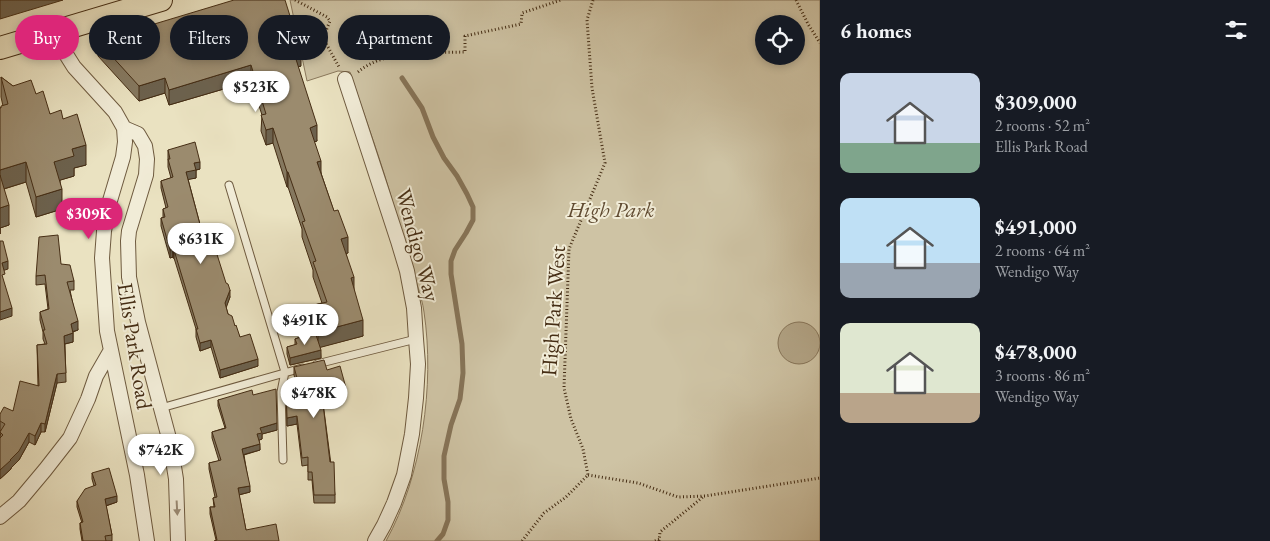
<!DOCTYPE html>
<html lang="en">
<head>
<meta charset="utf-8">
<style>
  :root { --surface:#171b24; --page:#20242c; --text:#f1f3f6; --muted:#9ea1a6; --accent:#db2777 }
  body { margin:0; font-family:"EB Garamond",serif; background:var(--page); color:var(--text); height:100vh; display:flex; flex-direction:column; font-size:19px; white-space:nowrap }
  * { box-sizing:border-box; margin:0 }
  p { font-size:16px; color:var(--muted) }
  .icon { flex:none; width:28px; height:28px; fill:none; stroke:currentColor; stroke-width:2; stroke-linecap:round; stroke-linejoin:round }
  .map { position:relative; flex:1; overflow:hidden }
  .side { display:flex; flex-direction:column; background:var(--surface); width:450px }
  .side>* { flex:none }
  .hud { position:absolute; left:15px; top:15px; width:475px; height:45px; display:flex; gap:10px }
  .controls { position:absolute; left:755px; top:15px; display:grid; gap:10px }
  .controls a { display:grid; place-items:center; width:50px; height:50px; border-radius:50%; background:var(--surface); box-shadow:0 2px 8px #0003; font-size:25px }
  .price { position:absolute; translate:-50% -42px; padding:0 11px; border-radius:18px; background:#fff; color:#222; font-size:16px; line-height:32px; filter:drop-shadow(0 1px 2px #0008) }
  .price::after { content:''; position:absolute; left:50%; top:30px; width:15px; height:11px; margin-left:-8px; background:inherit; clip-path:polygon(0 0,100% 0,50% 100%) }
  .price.active { background:var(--accent); color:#fff }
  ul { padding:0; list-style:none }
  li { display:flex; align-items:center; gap:15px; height:125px; padding:0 20px }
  li span { display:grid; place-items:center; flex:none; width:140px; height:100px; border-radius:10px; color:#555 }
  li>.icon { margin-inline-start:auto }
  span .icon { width:60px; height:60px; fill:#fffc; stroke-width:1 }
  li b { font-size:21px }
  h2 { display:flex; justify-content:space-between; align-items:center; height:60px; padding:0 20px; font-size:21px }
  .tag { padding:0 18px; border-radius:22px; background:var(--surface); box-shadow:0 2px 8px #0003; font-size:18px; line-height:45px }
  .tag.active { background:var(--accent); color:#fff }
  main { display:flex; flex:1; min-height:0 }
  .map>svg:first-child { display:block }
  .green { fill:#cec3a4; stroke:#8a785c; fill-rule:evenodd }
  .water { fill:#b2a486; stroke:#867458 }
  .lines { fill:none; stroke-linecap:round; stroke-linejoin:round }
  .stream { stroke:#867458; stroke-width:5 }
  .lane-casing { stroke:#6e5a3f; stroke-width:9 }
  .street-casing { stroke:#6e5a3f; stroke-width:16 }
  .primary-casing { stroke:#452d14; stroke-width:24 }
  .path { stroke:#452d14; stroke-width:3; stroke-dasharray:1 2.5; stroke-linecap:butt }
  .lane { stroke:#f1ecd7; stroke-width:7 }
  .street { stroke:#f1ecd7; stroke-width:14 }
  .primary { stroke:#eae2c1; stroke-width:22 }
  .wall { fill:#85785f; stroke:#452d14 }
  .shaded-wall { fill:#6c614d; stroke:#452d14 }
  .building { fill:#9b8b6e; stroke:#452d14 }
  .oneway { fill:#9b8c76 }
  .labels { text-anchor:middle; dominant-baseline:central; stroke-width:4; stroke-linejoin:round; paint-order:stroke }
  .park-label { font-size:22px; font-style:italic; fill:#604b31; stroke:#f1ecd7 }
  .street-label { font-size:22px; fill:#452d14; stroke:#f1ecd7 }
</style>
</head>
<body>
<main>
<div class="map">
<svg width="820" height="541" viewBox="0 0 820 541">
  <rect width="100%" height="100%" fill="#eae2c1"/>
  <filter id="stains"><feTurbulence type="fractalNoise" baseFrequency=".004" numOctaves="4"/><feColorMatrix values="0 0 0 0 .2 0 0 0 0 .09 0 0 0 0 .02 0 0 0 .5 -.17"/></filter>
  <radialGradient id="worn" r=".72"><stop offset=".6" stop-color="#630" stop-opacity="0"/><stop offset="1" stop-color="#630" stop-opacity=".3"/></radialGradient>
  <path class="green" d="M290,0H820V541H386C422,476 435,385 424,312C422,296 413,274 408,257C403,242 400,225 395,210C382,163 365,118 350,72L338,71L307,81ZM764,24H796V56H764Z"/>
  <path class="water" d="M778 343a21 21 0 1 1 42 0a21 21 0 1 1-42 0Z"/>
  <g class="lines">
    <path class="stream" d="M402,78L422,108L433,137L444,158L457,176L467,194L473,207V220L466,233L455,250L451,261V274L462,344L463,373L460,399L451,425L444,456V479L448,502V520L443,534L437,541"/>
    <g class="lane-casing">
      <path id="lane" d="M229,185L285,372L281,392L283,460
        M317,364L416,339
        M161,408L302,368"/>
    </g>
    <g class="street-casing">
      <path id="street" d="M52,32L74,67L115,112L124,128L125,142L123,157L109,204L104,231L102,258L107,331L137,475L147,541
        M345,79L398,241L407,271L414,308L416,339L418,364L416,398L412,434L404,475L394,503L384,525L375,541
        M124,128L138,134L145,146L147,159L146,175L129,231L128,241L129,277L138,322L170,442L176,479L178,541
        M0,517L19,501L45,470L70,438L88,399L96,376L111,350"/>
    </g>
    <g class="primary-casing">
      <path id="primary" d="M0,48L161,0"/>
    </g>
    <path class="path" d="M295,0L327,17L330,21L323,38L339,67
      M796,0L808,24L820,43
      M358,72C385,49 432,53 465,52V36L521,24L522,13L561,0
      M588,475L638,483L678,497L705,496L820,478
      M522,541L544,513L566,497L588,475L583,449L571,419L564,388L569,249L605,163L592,88L587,20L593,0
      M655,541L660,539
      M659,541L660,532L703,497"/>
    <use href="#lane" class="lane"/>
    <use href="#street" class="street"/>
    <use href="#primary" class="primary"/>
  </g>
  <path class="wall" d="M98,41L301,66L298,67L317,141L314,142L321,173L348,253H346L363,336L320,347L321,358L290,365L287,354V347L295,345V339L313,332L310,322V306L322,303L313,277V270L302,237V229L288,187H287L273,143L266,145L261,131L262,115L251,81L169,105L165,93L139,101L98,56Z
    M1,77L13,86L36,94L50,114L63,119L86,165L74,168V176L60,180L62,209L36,217L26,182L4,189L9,225L0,228V234V108L3,106L1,97Z
    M168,150L200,169L196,170V178L188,179L206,247L230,297L226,307L228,314L240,337L258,366L220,378L211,347L200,351L196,337V329L174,258H173V257L170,258L161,226V218H163V209L166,208L161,188V181L171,178L168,167Z
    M61,264L74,281V290H70L78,330L73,332V342L65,344L66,382L57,383L45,432H41L35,445L29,442L19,460L11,468V469L0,479V438L1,431L0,430V414L13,411L38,386L37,345L45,344L43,339V332L40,320V312L48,309L45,284L36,285V276Z
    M294,367L327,370L346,397L323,403L335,495V503H314L312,480H308V465L302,466L297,424L287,426L286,384L295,379L294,375Z
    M253,395L277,430L262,434V439L259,440L260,450L244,455L250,492L239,495L246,530L216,540L210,514V507H214L213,498L215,497L209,469V463L219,461L212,438V432L225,428L218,406V400Z
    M92,473L117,502L106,506L112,535V541H82L80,529V523H82L77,507V501L94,486L92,479Z"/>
  <path class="shaded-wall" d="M0,0H63L0,19Z
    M301,51V66L294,68V53Z
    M251,65V81L169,105V90Z
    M165,78V93L139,101V86Z
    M317,125V141L310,143V128Z
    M273,128V143L266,145V130Z
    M86,145V165L74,168V176L54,182V162L72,149Z
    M321,161V176L317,162Z
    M26,162V182L0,190V170Z
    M200,162V169L196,170V178L186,180V172L194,163Z
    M287,172H288V187H287Z
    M62,189V209L36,217V197Z
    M9,205V225L0,228V234V208Z
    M348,237V253L341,255V239Z
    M173,249V257L170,258V250Z
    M174,250V258H173V251Z
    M8,261V269L2,271V263Z
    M354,277V293L351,278Z
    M230,290V297L225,311V303Z
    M12,308V316L0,320V312Z
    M363,320V336L318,348V332Z
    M78,321V330L71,332V324Z
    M73,333V342L64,344V336Z
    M211,340V347L200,351V343Z
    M321,350V358L290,365V358Z
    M258,359V366L220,378V370Z
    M57,374V383L45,432V424Z
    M346,388V397L322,404V396Z
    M297,416V424L287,426V418Z
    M41,423V432L35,445V436Z
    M277,423V430L262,434V439L257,441V434L260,428Z
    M29,433V442L19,460L11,468V469L0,479V470L10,460Z
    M260,444V450L242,455V449Z
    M250,486V492L238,495V488Z
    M117,496V502L105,506V499Z"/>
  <path class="building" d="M234,0H285L301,51L294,53L317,125L310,128L321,161L317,162L334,211L338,210L348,237L341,239L354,277L351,278L363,320L318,332L310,306L327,302L313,262L316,261L302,222L305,221L288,172H287L273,128L266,130L261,115L266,114L251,65L169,90L165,78L139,86L98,41Z
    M1,77L13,86L31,80L36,94L43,91L50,114L61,110L63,119L77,114L86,145L72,149L74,156L54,162L62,189L36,197L26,162L0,170V108H1V106L8,104Z
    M195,142L200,162L194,163L196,170L186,172L206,247L209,246L210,250L215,248L226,283L228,284L230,290L225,303L228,314L232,316L235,326L236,325L240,337L250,334L258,359L220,370L211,340L200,343L196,329H198L174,250L173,251V249L170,250L161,218L165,217L163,209L168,207L161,181L173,177L168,159H170L168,150Z
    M0,175L9,205L0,208Z
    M58,235L61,264L70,265L74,281L67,282L78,321L71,324L73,333L64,336L66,373L57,374L45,424L41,423L35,436L29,433L19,451L10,460H11L0,470V438L3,435L0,432L5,424L0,421V414L4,407L13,411L20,381L39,386L37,345L47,344L43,330H45L40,312L49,309L45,275L36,276L39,237Z
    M0,241H3L8,261L2,263L5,274L2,275L12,308L0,312Z
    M315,332L321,350L290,358L287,347L297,344L295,339Z
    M324,360L327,370L340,366L346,388L322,396L330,462H334L335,495H314L312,472H308V457L302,458L297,416L287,418L286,384L287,381L297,378L294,367Z
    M276,389L277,423L260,428L262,433L257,434L260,444L242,449L250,486L238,488L246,530L276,524L279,541H214L217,540L210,507H215L213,498L217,497L209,463L221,460L212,432L226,428L218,400L252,390L253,395Z
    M109,468L117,496L105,499L112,535L105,536L106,541H83L80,523L83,522L77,501L85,489L96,485L92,473Z"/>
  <defs><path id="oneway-solid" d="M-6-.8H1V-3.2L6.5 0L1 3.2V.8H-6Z" transform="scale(1.25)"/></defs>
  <use class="oneway" href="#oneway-solid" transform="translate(177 508) rotate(87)"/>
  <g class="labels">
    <g class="park-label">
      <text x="611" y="209">High Park</text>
    </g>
    <g class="street-label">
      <text transform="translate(418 245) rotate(75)">Wendigo Way</text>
      <text transform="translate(553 311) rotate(-86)">High Park West</text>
      <text transform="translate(135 346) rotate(81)">Ellis Park Road</text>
    </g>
  </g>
  <rect width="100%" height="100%" filter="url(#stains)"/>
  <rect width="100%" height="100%" fill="url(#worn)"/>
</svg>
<div class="controls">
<a><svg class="icon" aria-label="locate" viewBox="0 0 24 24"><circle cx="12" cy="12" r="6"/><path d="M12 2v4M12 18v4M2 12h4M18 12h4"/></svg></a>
</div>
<b class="price" style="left:256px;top:113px">$523K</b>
<b class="price active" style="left:89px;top:240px">$309K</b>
<b class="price" style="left:201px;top:265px">$631K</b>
<b class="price" style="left:305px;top:346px">$491K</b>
<b class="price" style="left:314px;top:419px">$478K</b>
<b class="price" style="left:161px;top:476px">$742K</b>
<div class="hud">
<a class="tag active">Buy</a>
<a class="tag">Rent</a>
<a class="tag">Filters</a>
<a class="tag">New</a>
<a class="tag">Apartment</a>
</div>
</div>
<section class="side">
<h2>6 homes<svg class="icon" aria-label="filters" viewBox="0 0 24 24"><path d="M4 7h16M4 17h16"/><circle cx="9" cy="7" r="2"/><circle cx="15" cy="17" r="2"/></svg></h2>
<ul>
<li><span style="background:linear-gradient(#c9d6e8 70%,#7fa58c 0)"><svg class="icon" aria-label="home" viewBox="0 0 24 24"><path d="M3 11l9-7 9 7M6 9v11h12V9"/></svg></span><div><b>$309,000</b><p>2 rooms · 52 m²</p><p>Ellis Park Road</p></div></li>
<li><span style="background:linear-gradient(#bfe0f5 65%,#9aa5b1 0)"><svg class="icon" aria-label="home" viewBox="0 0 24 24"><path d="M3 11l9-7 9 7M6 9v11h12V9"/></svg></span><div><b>$491,000</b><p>2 rooms · 64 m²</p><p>Wendigo Way</p></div></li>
<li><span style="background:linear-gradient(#dfe7d0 70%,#b9a48a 0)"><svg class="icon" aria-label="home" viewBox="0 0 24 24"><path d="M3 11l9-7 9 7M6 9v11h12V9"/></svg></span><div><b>$478,000</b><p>3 rooms · 86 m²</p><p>Wendigo Way</p></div></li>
</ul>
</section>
</main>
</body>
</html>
